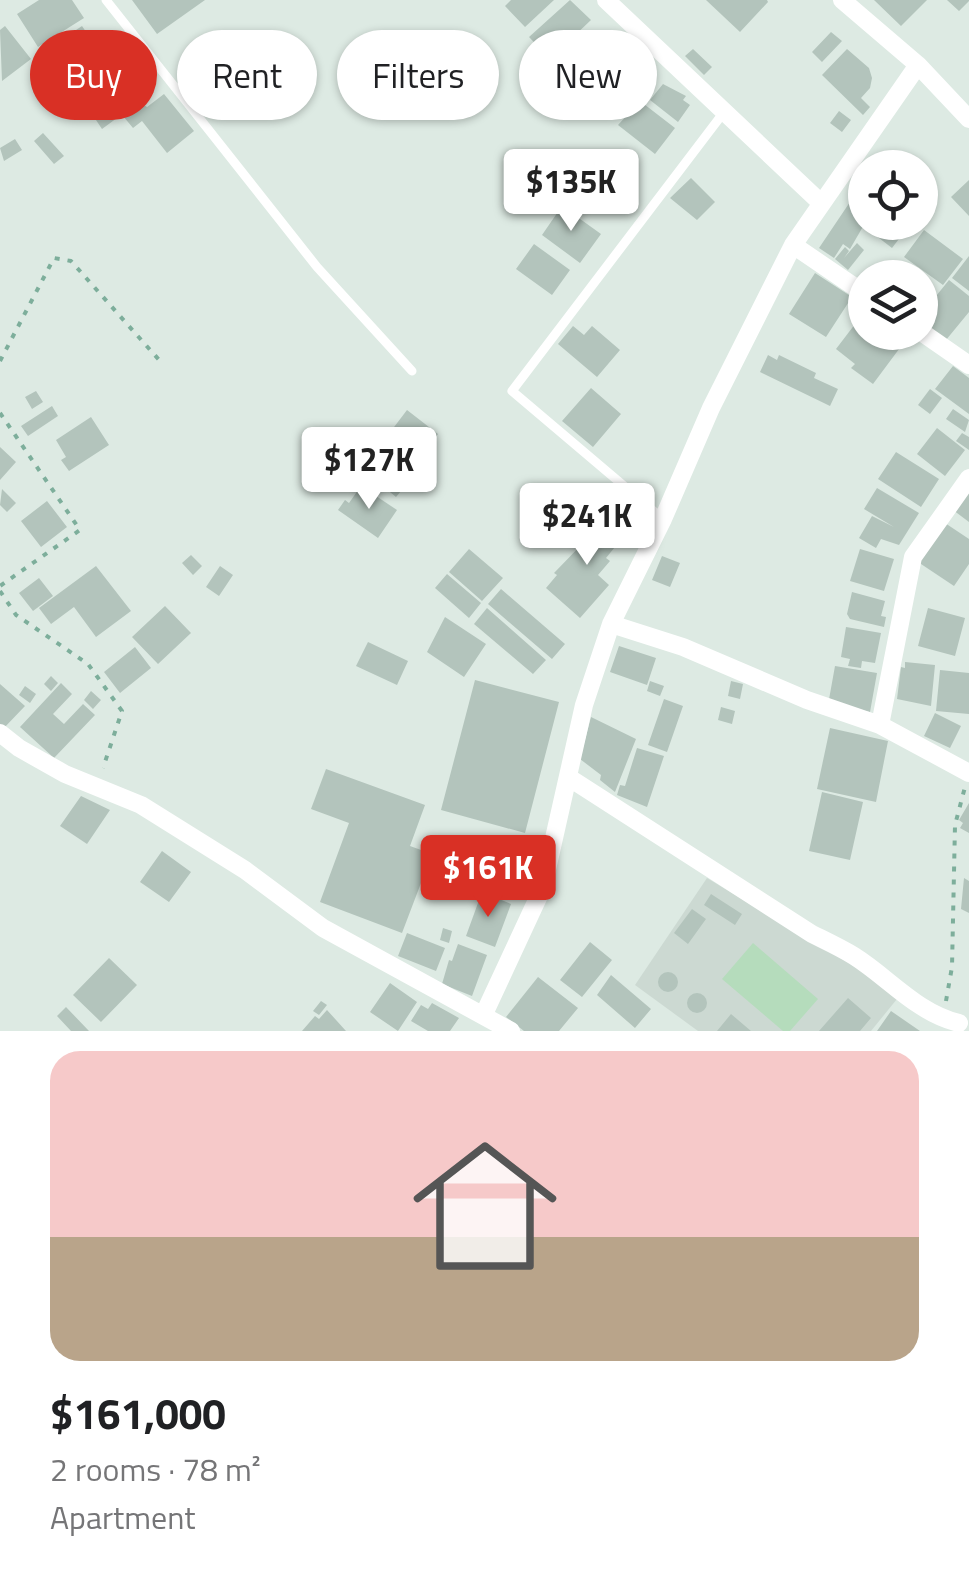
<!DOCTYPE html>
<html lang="en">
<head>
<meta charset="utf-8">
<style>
  :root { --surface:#fff; --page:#f6f6f6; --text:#202124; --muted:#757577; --line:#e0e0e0; --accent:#d93025 }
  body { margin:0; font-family:"Titillium Web",sans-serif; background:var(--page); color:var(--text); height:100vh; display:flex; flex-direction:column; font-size:38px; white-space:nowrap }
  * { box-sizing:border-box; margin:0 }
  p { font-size:32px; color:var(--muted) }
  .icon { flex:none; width:55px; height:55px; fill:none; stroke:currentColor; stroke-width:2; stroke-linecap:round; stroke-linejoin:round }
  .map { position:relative; height:1031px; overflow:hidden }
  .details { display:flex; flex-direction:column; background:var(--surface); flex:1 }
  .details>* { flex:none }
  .banner { position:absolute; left:30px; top:30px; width:910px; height:90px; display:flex; gap:20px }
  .fabs { position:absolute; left:848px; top:150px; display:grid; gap:20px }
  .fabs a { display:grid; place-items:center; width:90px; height:90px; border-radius:50%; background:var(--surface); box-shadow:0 2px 8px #0004; font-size:50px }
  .price { position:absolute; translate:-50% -85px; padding:0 22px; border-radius:10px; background:#fff; color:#222; font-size:32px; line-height:65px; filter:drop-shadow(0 2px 5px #0008) }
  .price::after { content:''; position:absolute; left:50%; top:60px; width:30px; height:22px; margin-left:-15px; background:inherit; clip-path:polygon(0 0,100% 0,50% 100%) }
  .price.on { background:var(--accent); color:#fff }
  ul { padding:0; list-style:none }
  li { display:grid; align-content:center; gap:20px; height:530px; padding:0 50px }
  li+li { border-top:2px solid var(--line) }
  li span { display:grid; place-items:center; height:310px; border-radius:30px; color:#555 }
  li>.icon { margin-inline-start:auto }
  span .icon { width:180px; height:180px; fill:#fffc; stroke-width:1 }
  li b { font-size:42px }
  .chip { padding:0 35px; border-radius:45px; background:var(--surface); box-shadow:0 2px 8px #0004; font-size:35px; line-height:90px }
  .chip.on { background:var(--accent); color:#fff }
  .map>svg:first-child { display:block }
  .built { fill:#ccd9d2 }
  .green { fill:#b5dcbc }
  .building { fill:#b3c4bc }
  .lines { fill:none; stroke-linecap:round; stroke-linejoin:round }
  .path { stroke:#7dae9b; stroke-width:4; stroke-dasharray:5 8; stroke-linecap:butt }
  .service { stroke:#fff; stroke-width:9 }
  .minor { stroke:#fff; stroke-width:18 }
</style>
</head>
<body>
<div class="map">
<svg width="969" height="1031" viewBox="0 0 969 1031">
  <rect width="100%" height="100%" fill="#ddeae3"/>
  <path class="built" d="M707,878L859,969L897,999L871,1031H698L635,985Z"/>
  <path class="green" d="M753,943L818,999L790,1031H783L722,979Z"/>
  <path class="building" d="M39,0H72L84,18L38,47L17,14Z
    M132,0H205L157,34Z
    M511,0H554L525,27L505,6Z
    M570,0L591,20L550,59L529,37Z
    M706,0H767L768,2L740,32Z
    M874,0H927L901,26Z
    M947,0H969V1L959,11Z
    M5,26L31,59L2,81L0,30Z
    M82,26L97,48L110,39L123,57L74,91L46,50Z
    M831,32L842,41L822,62L812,52Z
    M693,49L712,67L704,75L685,56Z
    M847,49L869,68L872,78L870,88L861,98L870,107L863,115L822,75Z
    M663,84L686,96L683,100L690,105L678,122L650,100Z
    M164,94L194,131L167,153L142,121L133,128L123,116L133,107L136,111L144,105L147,107Z
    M640,101L675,128L655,154L618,125Z
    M109,107L117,118L102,129L94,117Z
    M839,111L851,120L842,132L830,123Z
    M43,133L64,156L54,164L34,141Z
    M15,139L22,150L4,161L0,148Z
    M691,178L715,202L697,220L670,198Z
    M969,180V216L951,197Z
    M852,199L865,208V223L850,249L843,244L834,258L819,248Z
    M562,206L601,234L580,263L542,235Z
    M870,222H886L902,235L892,248L866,228Z
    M924,230L963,259L943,285L904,257Z
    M857,243L864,250L848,270L835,259L845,247L849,251L844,258Z
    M534,244L570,270L552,295L516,269Z
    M969,256V291L952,278Z
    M897,266L913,278H888Z
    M815,273L852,297L826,337L789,314Z
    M949,280L969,296V312L946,340L920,320V316Z
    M920,282L933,291L920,309Z
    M865,311V332H902L908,337L873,384L851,368L855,364L836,349Z
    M573,326L584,335L592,326L620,350L597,377L558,344Z
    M768,355L777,360L779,355L816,373L814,378L838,389L830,406L760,372Z
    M953,366L969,378V414L935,389Z
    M591,388L621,414L593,447L562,421Z
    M930,389L942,398L930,414L918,405Z
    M36,391L43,402L32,409L25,397Z
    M52,406L58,416L28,436L21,426Z
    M953,409L969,420L965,432L946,419Z
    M407,410L438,434L419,458L388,435Z
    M91,417L109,445L69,471L61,460L66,457L56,440Z
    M937,428L965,450L945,476L917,454Z
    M962,433L969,437V450L956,441Z
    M383,442L418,471L396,497L361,468Z
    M0,447L16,462L0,480Z
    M896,452L939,479L921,507L878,479Z
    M361,486L397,510L378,538L338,510L345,500L349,503Z
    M877,488L919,513L899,545L881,539L876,548L859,538L872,516L894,527L864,509Z
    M2,489L16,503L7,512L0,505Z
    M969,489V522L953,510Z
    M47,501L67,527L41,547L21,521Z
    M605,511L625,526L615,538L619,542L606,558L610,561L598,575L609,585L580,618L546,588L557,575L554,573L586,540Z
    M945,523L969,539V564L954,586L918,562Z
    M469,549L503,578L482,601L449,572Z
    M860,549L894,559L884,591L850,581Z
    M191,555L202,566L193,575L182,563Z
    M662,556L680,563L670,587L652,580Z
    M96,566L131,611L96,637L74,607L51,624L39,608Z
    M220,566L233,575L219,596L206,587Z
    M447,574L481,603L469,618L435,588Z
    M39,578L53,596L33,611L19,593Z
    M501,589L565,644L552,659L488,604Z
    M852,592L885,601L881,616L886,617L884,627L850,619L847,614Z
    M165,606L191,633L158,664L132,637Z
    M487,608L546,660L533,674L474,624Z
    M928,608L965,618L955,656L918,646Z
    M445,617L486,644L464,677L427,652Z
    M846,627L881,633L875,663L862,661L861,668L848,666L850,659L841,657Z
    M368,642L408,661L397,685L356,666Z
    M619,646L656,658L647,685L610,672Z
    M135,647L151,668L120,693L104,672Z
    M905,662L935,665L931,706L897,699L901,667L905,668Z
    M835,666L877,673L870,712L828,705Z
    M940,670L969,673V714L936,711Z
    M51,676L58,683L51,691L44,684Z
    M475,680L559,702L525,833L441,810Z
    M650,681L664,686L660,696L647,691Z
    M731,681L743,684L740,699L728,696Z
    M61,683L72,694L53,714L64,724L83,704L95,715L54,758L20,727Z
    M0,684L25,706L3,729L0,726Z
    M25,686L36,694L30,703L19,695Z
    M91,691L101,700L93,709L84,700Z
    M664,699L683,706L667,752L648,745Z
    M721,707L735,711L732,724L718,720Z
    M935,713L961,726L950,748L924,736Z
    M591,717L636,739L615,792L600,780L601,775L580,759Z
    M830,728L888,741L876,802L817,789Z
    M637,748L664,756L647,807L617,795L620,785L625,786Z
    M326,769L425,805L410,846L432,854L402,933L320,902L349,823L311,809Z
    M822,792L863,802L850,860L809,851Z
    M81,796L110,810L87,844L60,826Z
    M969,803V833L960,828L963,823L959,820Z
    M483,841L522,851L511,891L473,882L475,859L479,860Z
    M162,851L191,872L169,902L140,882Z
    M964,878L969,881V913L961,909Z
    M482,892L511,904L495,947L466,936Z
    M711,894L742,914L735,925L704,905Z
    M692,909L706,919L688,944L674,933Z
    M443,928L452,931L449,943L440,940Z
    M407,933L445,948L436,971L398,956Z
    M590,942L612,960L582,997L560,980Z
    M458,944L487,955L472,996L442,984L449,960L452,961Z
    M109,958L137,985L101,1022L73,995Z
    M658 982a10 10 0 1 1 20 0a10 10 0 1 1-20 0Z
    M611,975L651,1009L635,1028L597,995Z
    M538,977L578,1008L559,1031H524L506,1017Z
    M390,983L417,1002L398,1031L370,1012Z
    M687 1003a10 10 0 1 1 20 0a10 10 0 1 1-20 0Z
    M848,998L871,1018L860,1031H819Z
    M321,1001L327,1005L319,1015L313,1011Z
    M432,1003L459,1018L450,1031H428L411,1021L421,1005L428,1009Z
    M66,1007L89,1031H71L57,1016Z
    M327,1010L346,1031H302L315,1016L319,1019Z
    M891,1011L920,1031H877Z
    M731,1014L751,1031H717Z"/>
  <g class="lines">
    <path class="path" d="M0,361L54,258L71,261L160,361
      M0,413L80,530L0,586
      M0,591L16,615L88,664L122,711L103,768
      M946,1001L952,967L955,825L965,787"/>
    <path class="service" d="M106,0L317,267L412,371
      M663,519L512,391L724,112"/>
    <path class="minor" d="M606,0L821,203
      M842,0L918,65L969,119
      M793,245L865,294
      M920,331L969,365
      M611,624L683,647L807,700L880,725L969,773
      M880,725L913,557L969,478
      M0,733L19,748L65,774L141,805L245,870L323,928L511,1031
      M568,777L812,934C826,941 841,948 854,956C889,978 917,1013 959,1023
      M484,1014L543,887L584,705L611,624L663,519L711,408L793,245L918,65"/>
  </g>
</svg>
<div class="fabs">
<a><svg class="icon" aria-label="locate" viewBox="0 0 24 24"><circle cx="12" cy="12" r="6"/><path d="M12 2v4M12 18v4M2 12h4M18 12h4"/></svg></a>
<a><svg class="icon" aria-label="layers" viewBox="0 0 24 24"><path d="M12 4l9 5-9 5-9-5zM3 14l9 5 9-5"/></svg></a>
</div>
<b class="price" style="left:571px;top:234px">$135K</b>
<b class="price" style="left:369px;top:512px">$127K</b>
<b class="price" style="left:587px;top:568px">$241K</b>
<b class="price on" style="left:488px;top:920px">$161K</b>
<div class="banner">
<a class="chip on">Buy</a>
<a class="chip">Rent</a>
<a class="chip">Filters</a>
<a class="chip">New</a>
</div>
</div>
<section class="details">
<ul>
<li><span style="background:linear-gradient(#f6c9c9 60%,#b9a48a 0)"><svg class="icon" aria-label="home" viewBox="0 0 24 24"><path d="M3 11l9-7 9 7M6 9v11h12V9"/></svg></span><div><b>$161,000</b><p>2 rooms · 78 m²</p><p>Apartment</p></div></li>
</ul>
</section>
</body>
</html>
